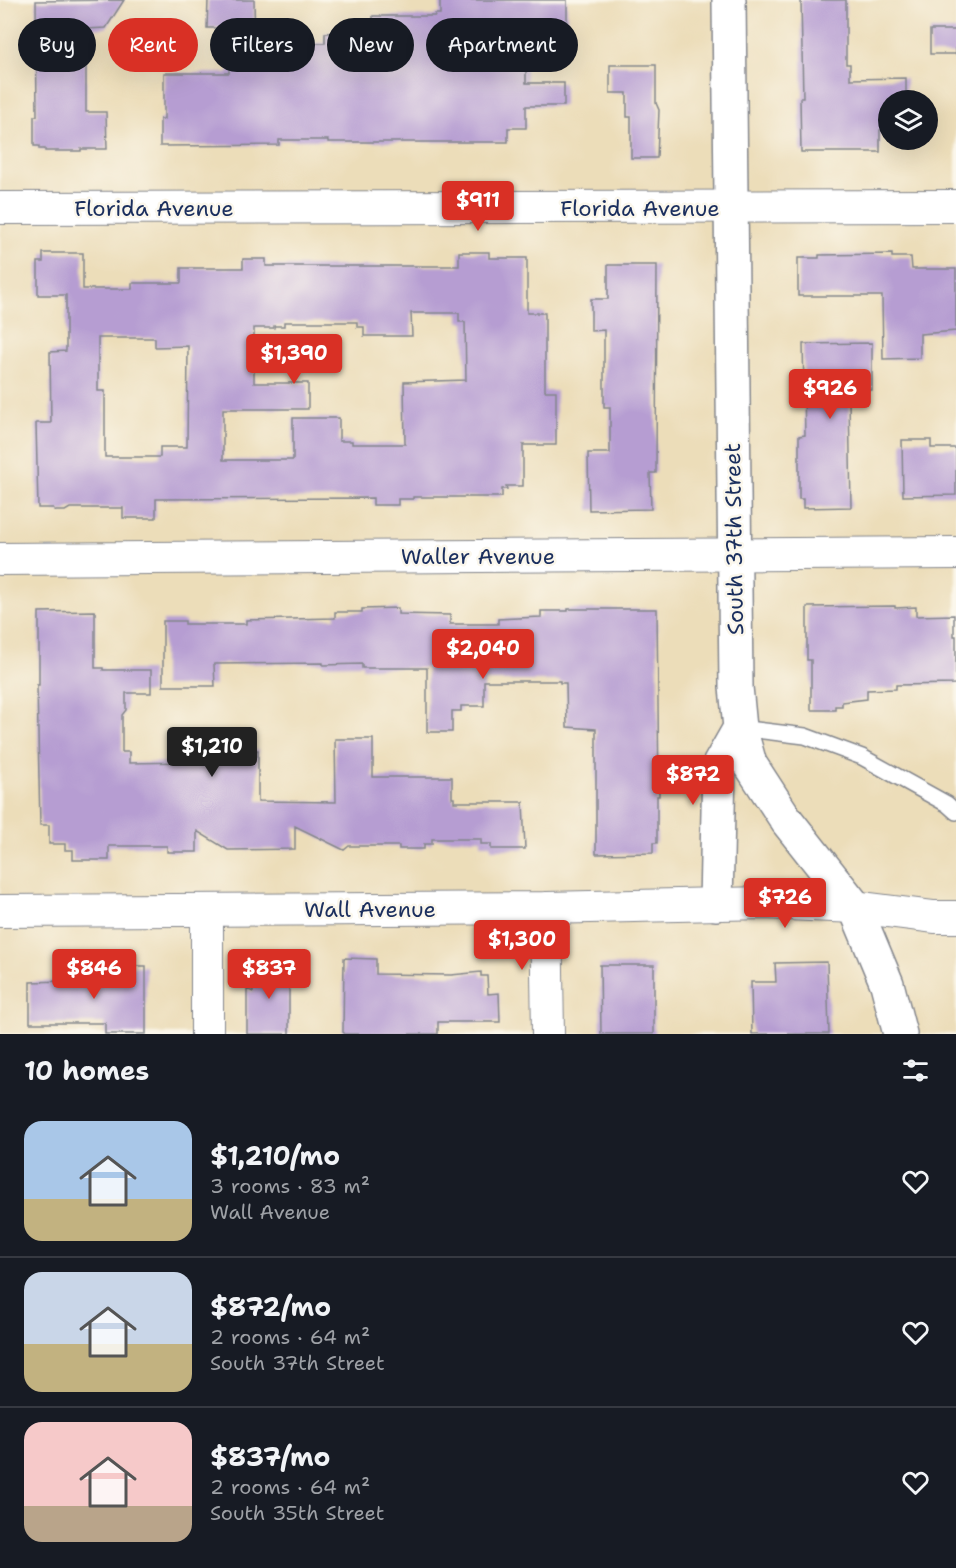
<!DOCTYPE html>
<html lang="en">
<head>
<meta charset="utf-8">
<style>
  :root { --surface:#171b24; --page:#242831; --text:#f1f3f6; --muted:#9ea1a6; --line:#363941; --accent:#d93025 }
  body { margin:0; font-family:"Shantell Sans",sans-serif; background:var(--page); color:var(--text); height:100vh; display:flex; flex-direction:column; font-size:22px; white-space:nowrap }
  * { box-sizing:border-box; margin:0 }
  p { font-size:20px; color:var(--muted) }
  .icon { flex:none; width:33px; height:33px; fill:none; stroke:currentColor; stroke-width:2; stroke-linecap:round; stroke-linejoin:round }
  .map { position:relative; height:1034px; overflow:hidden }
  .drawer { display:flex; flex-direction:column; background:var(--surface); flex:1 }
  .drawer>* { flex:none }
  .banner { position:absolute; left:18px; top:18px; width:600px; height:54px; display:flex; gap:12px }
  .buttons { position:absolute; left:878px; top:90px; display:grid; gap:12px }
  .buttons a { display:grid; place-items:center; width:60px; height:60px; border-radius:50%; background:var(--surface); box-shadow:0 6px 24px #0002; font-size:30px }
  .price { position:absolute; translate:-50% -51px; padding:0 14px; border-radius:6px; background:var(--accent); color:#fff; font-size:20px; line-height:39px; filter:drop-shadow(0 2px 3px #0008) }
  .price::after { content:''; position:absolute; left:50%; top:36px; width:18px; height:14px; margin-left:-9px; background:inherit; clip-path:polygon(0 0,100% 0,50% 100%) }
  .price.current { background:#222; color:#fff }
  ul { padding:0; list-style:none }
  li { display:flex; align-items:center; gap:18px; height:150px; padding:0 24px }
  li+li { border-top:2px solid var(--line) }
  li span { display:grid; place-items:center; flex:none; width:168px; height:120px; border-radius:18px; color:#555 }
  li>.icon { margin-inline-start:auto }
  span .icon { width:72px; height:72px; fill:#fffc; stroke-width:1 }
  li b { font-size:26px }
  h2 { display:flex; justify-content:space-between; align-items:center; height:72px; padding:0 24px; font-size:26px }
  .tag { padding:0 21px; border-radius:27px; background:var(--surface); box-shadow:0 6px 24px #0002; font-size:21px; line-height:54px }
  .tag.current { background:var(--accent); color:#fff }
  .map>svg:first-child { display:block }
  .building { fill:#b69dd2; fill-rule:evenodd }
  .lines { fill:none; stroke-linecap:round; stroke-linejoin:round }
  .service-casing { stroke:#84868c; stroke-width:18 }
  .minor-casing { stroke:#84868c; stroke-width:34 }
  .tertiary-casing { stroke:#84868c; stroke-width:36 }
  .service { stroke:#fff; stroke-width:15 }
  .minor { stroke:#fff; stroke-width:32 }
  .tertiary { stroke:#fff; stroke-width:33 }
  .labels { text-anchor:middle; dominant-baseline:central; stroke-width:5; stroke-linejoin:round; paint-order:stroke }
  .street-label { font-size:22px; fill:#1b2f5e; stroke:#fbf7ec }
</style>
</head>
<body>
<div class="map">
<svg width="956" height="1034" viewBox="0 0 956 1034">
  <rect width="100%" height="100%" fill="#fbf7ec"/>
  <filter id="ink" filterUnits="userSpaceOnUse"><feTurbulence type="fractalNoise" baseFrequency=".0167" numOctaves="2"/><feDisplacementMap in="SourceGraphic" scale="12" xChannelSelector="R" yChannelSelector="G"/><feConvolveMatrix kernelMatrix="1 2 1 2 8 2 1 2 1" color-interpolation-filters="sRGB"/></filter>
  <filter id="wash" filterUnits="userSpaceOnUse"><feTurbulence type="fractalNoise" baseFrequency=".008" numOctaves="4" result="noise"/><feDisplacementMap in="SourceGraphic" scale="24" xChannelSelector="R" yChannelSelector="G"/><feGaussianBlur stdDeviation="1.35" result="paint"/><feColorMatrix in="noise" values="0 0 0 0 0 0 0 0 0 0 0 0 0 0 0 0 0 1.4 0 .05"/><feComposite in="paint" operator="in"/></filter>
  <g filter="url(#wash)">
    <rect width="100%" height="100%" fill="#ecddb9"/>
    <g id="blocks">
      <path class="building" d="M124,0L106,28L86,29V112H106L107,149H81V151H45V149H39V146H34V116H37L36,1Z
        M208,0H254L255,43H325V33L373,32V16H435V14H440V0H567V26H526V83H564V106H526V128H508V142H328V140H279V145L160,146V119H164V73H229V28H207Z
        M801,0H846V64H850V79L906,78V100H888V130H880V152H801L800,98H803Z
        M930,30H956V54H930Z
        M610,65H656V103L659,110L657,158H631V117H627V93H610Z
        M459,252H489V258H527V313H545V391H556V445H523V486H506L507,489H502V497H413V499H398V505H373V498L156,499V518H123V508H70L65,511H56L53,508H38L36,423H51L50,352L66,351V295H38V262H43V253H83V289H132V283H181V268H243V259H266V266H459ZM411,313H459V322H465L466,380L404,382L405,444H352V441H339V418H293V460H223V409H308V383H254V328H274V326H284V322H357V327H364V336H412ZM98,338H155V347L188,346L187,447H160V457H105V391H98Z
        M892,254V257H911L912,269H956V331L920,334V358L883,359L882,296H798V258H819V255Z
        M608,265H657L656,473H650L651,509L589,510L588,453H610V407H604V330L591,331V299H608Z
        M872,343V390H853V400H849L851,507L803,508V499H799V436L805,435L803,344Z
        M902,440H931V448H956V495L903,496Z
        M895,606V608L916,607V616L954,615V636H956V684L896,685V689L867,690V699L842,702V706H835V710H811V660H807V607Z
        M398,608V614L450,615V624H498V619L541,617V611H568V609H657L659,796H657V843H653V853L596,854V729L567,727L566,683H560V681H484V706H461V711H452V732H427V668H362V664L323,665V663L214,664L215,686H163V621H185V624H246V620L335,618V612H362V609Z
        M95,611V668H103V670H151V693H126V710L122,715V752H129V763L189,762V752L258,750V801L336,802L335,739H373V777H452V798H454V802H523L525,849H491V844H481V839H432V844H424V849H399V846H349L344,850L295,826V849L228,850L197,831V852H167V846H109V860H73V850H65V844H49V825H40L37,685H39V612Z
        M344,958L376,959V974L451,975L481,972V976H487L488,994L499,993L500,1022H438V1034H345L343,1032Z
        M827,962L829,1034H752L751,982H776L775,963Z
        M253,964H289V1034H247V989L253,992Z
        M600,965H654V1034H601Z
        M105,966H146V1034H105V1023H30V982L65,981V974H105Z"/>
    </g>
  </g>
  <g filter="url(#ink)">
    <use href="#blocks" fill-opacity="0" stroke="#84868c" stroke-width="1.5"/>
    <g class="lines">
      <g class="service-casing">
        <path id="service" d="M740,728L805,736L862,757L947,804L956,812"/>
      </g>
      <g class="minor-casing">
        <path id="minor" d="M0,208L956,206
          M0,559L956,553
          M546,908L548,1034
          M207,910V1034
          M0,911L546,908L765,903L855,907L934,917H956"/>
      </g>
      <g class="tertiary-casing">
        <path id="tertiary" d="M729,0L736,687L740,728L750,764L787,821L855,907L887,984L900,1034
          M716,904L719,765L740,728"/>
      </g>
      <use href="#service" class="service"/>
      <use href="#minor" class="minor"/>
      <use href="#tertiary" class="tertiary"/>
    </g>
  </g>
  <g class="labels">
    <g class="street-label">
      <text x="154" y="208">Florida Avenue</text>
      <text x="640" y="208">Florida Avenue</text>
      <text transform="translate(734 539) rotate(-91)">South 37th Street</text>
      <text x="478" y="556">Waller Avenue</text>
      <text x="370" y="909">Wall Avenue</text>
    </g>
  </g>
</svg>
<div class="buttons">
<a><svg class="icon" aria-label="layers" viewBox="0 0 24 24"><path d="M12 4l9 5-9 5-9-5zM3 14l9 5 9-5"/></svg></a>
</div>
<b class="price" style="left:478px;top:232px">$911</b>
<b class="price" style="left:294px;top:385px">$1,390</b>
<b class="price" style="left:830px;top:420px">$926</b>
<b class="price" style="left:483px;top:680px">$2,040</b>
<b class="price current" style="left:212px;top:778px">$1,210</b>
<b class="price" style="left:693px;top:806px">$872</b>
<b class="price" style="left:785px;top:929px">$726</b>
<b class="price" style="left:522px;top:971px">$1,300</b>
<b class="price" style="left:94px;top:1000px">$846</b>
<b class="price" style="left:269px;top:1000px">$837</b>
<div class="banner">
<a class="tag">Buy</a>
<a class="tag current">Rent</a>
<a class="tag">Filters</a>
<a class="tag">New</a>
<a class="tag">Apartment</a>
</div>
</div>
<section class="drawer">
<h2>10 homes<svg class="icon" aria-label="filters" viewBox="0 0 24 24"><path d="M4 7h16M4 17h16"/><circle cx="9" cy="7" r="2"/><circle cx="15" cy="17" r="2"/></svg></h2>
<ul>
<li><span style="background:linear-gradient(#a9c7e8 65%,#c2b280 0)"><svg class="icon" aria-label="home" viewBox="0 0 24 24"><path d="M3 11l9-7 9 7M6 9v11h12V9"/></svg></span><div><b>$1,210/mo</b><p>3 rooms · 83 m²</p><p>Wall Avenue</p></div><svg class="icon" aria-label="heart" viewBox="0 0 24 24"><path d="M12 20l-8-8c-3-5 5-10 8-4 3-6 11-1 8 4z"/></svg></li>
<li><span style="background:linear-gradient(#c9d6e8 60%,#c2b280 0)"><svg class="icon" aria-label="home" viewBox="0 0 24 24"><path d="M3 11l9-7 9 7M6 9v11h12V9"/></svg></span><div><b>$872/mo</b><p>2 rooms · 64 m²</p><p>South 37th Street</p></div><svg class="icon" aria-label="heart" viewBox="0 0 24 24"><path d="M12 20l-8-8c-3-5 5-10 8-4 3-6 11-1 8 4z"/></svg></li>
<li><span style="background:linear-gradient(#f6c9c9 70%,#b9a48a 0)"><svg class="icon" aria-label="home" viewBox="0 0 24 24"><path d="M3 11l9-7 9 7M6 9v11h12V9"/></svg></span><div><b>$837/mo</b><p>2 rooms · 64 m²</p><p>South 35th Street</p></div><svg class="icon" aria-label="heart" viewBox="0 0 24 24"><path d="M12 20l-8-8c-3-5 5-10 8-4 3-6 11-1 8 4z"/></svg></li>
</ul>
</section>
</body>
</html>
